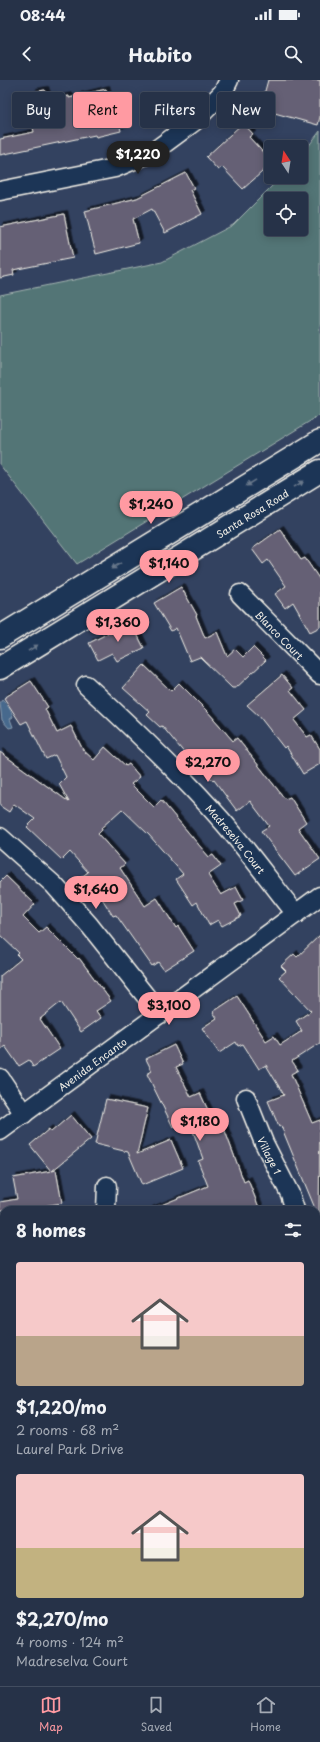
<!DOCTYPE html>
<html lang="en">
<head>
<meta charset="utf-8">
<style>
  :root { --surface:#263248; --page:#2e3a4f; --text:#f1f3f6; --muted:#a4aab4; --line:#424d60; --accent:#ff9aa2 }
  body { margin:0; font-family:"Playpen Sans",sans-serif; background:var(--page); color:var(--text); height:100vh; display:flex; flex-direction:column; font-size:15px; white-space:nowrap }
  * { box-sizing:border-box; margin:0 }
  p { font-size:13px; color:var(--muted) }
  .icon { flex:none; width:22px; height:22px; fill:none; stroke:currentColor; stroke-width:2; stroke-linecap:round; stroke-linejoin:round }
  .map { position:relative; flex:1; overflow:hidden }
  .side { position:absolute; left:0px; top:1126px; width:320px; height:480px; display:flex; flex-direction:column; background:var(--surface); border-radius:12px 12px 0 0; box-shadow:0 2px 10px #0003,0 0 0 1px var(--line) }
  .side>* { flex:none }
  .hud { position:absolute; left:12px; top:12px; width:296px; height:36px; display:flex; gap:8px }
  .needle { width:26px; rotate:348deg }
  .fabs { position:absolute; left:264px; top:60px; display:grid; gap:8px }
  .fabs a { display:grid; place-items:center; width:44px; height:44px; border-radius:4px; background:var(--surface); box-shadow:0 2px 10px #0003,0 0 0 1px var(--line); font-size:20px }
  .price { position:absolute; translate:-50% -34px; padding:0 9px; border-radius:14px; background:var(--accent); color:#111; font-size:13px; line-height:26px; filter:drop-shadow(0 1px 2px #0008) }
  .price::after { content:''; position:absolute; left:50%; top:24px; width:12px; height:9px; margin-left:-6px; background:inherit; clip-path:polygon(0 0,100% 0,50% 100%) }
  .price.selected { background:#222; color:#fff }
  ul { padding:0; list-style:none }
  li { display:grid; align-content:center; gap:8px; height:212px; padding:0 16px }
  li span { display:grid; place-items:center; height:124px; border-radius:4px; color:#555 }
  li>.icon { margin-inline-start:auto }
  span .icon { width:72px; height:72px; fill:#fffc; stroke-width:1 }
  li b { font-size:17px }
  h2 { display:flex; justify-content:space-between; align-items:center; height:48px; padding:0 16px; font-size:17px }
  .chip { padding:0 14px; border-radius:4px; background:var(--surface); box-shadow:0 2px 10px #0003,0 0 0 1px var(--line); font-size:14px; line-height:36px }
  .chip.selected { background:var(--accent); color:#111 }
  .status { display:flex; justify-content:space-between; align-items:center; height:28px; padding:0 20px; background:var(--surface); direction:ltr }
  .status svg { height:11px; fill:currentColor }
  header { display:flex; justify-content:space-between; align-items:center; height:52px; padding:0 16px; background:var(--surface); font-size:18px; font-weight:700 }
  .tabs { display:flex; justify-content:space-around; align-items:center; height:56px; border-top:1px solid var(--line); background:var(--surface); font-size:11px; color:var(--muted) }
  .tabs a { display:grid; justify-items:center; gap:2px }
  .tabs .selected { color:var(--accent) }
  .map>svg:first-child { display:block }
  .green { fill:#527576; stroke:#a3b3af; fill-rule:evenodd }
  .water { fill:#46698d; stroke:#8c9fb1 }
  .building { fill:#656074; stroke:#f4f1e8; filter:url(#shadow) }
  .lines { fill:none; stroke-linecap:round; stroke-linejoin:round }
  .minor-casing { stroke:#f4f1e8; stroke-width:21 }
  .tertiary-casing { stroke:#f4f1e8; stroke-width:25 }
  .secondary-casing { stroke:#f4f1e8; stroke-width:25 }
  .minor { stroke:#1d3557; stroke-width:18 }
  .tertiary { stroke:#1d3557; stroke-width:22 }
  .secondary { stroke:#1d3557; stroke-width:22 }
  .oneway { fill:#68778a }
  .labels { text-anchor:middle; dominant-baseline:central; stroke-width:4; stroke-linejoin:round; paint-order:stroke }
  .street-label { font-size:10px; fill:#f4f1e8; stroke:#1d3557 }
</style>
</head>
<body>
<div class="status"><b>08:44</b><svg viewBox="0 0 49 12"><path d="M0 12V9h3v3zM5 12V6h3v6zM10 12V3h3v9zM15 12V0h3v12zM26 1h20v11H26zM47 4h2v5h-2z"/></svg></div>
<header><svg class="icon" aria-label="back" viewBox="0 0 24 24"><path d="M15 5l-7 7 7 7"/></svg>Habito<svg class="icon" aria-label="search" viewBox="0 0 24 24"><circle cx="10" cy="10" r="6"/><path d="M15 15l6 6"/></svg></header>
<div class="map">
<svg width="320" height="1606" viewBox="0 0 320 1606">
  <defs>
    <filter id="shadow"><feDropShadow dx="3.5" dy="-3.5" stdDeviation="0" flood-color="#0009"/></filter>
  </defs>
  <rect width="100%" height="100%" fill="#334260"/>
  <filter id="ink" filterUnits="userSpaceOnUse"><feTurbulence type="fractalNoise" baseFrequency=".025" numOctaves="2"/><feDisplacementMap in="SourceGraphic" scale="8" xChannelSelector="R" yChannelSelector="G"/><feConvolveMatrix kernelMatrix="1 2 1 2 8 2 1 2 1" color-interpolation-filters="sRGB"/></filter>
  <g filter="url(#ink)">
    <path class="green" d="M320,51V335L77,484L0,385V215L162,182L233,145L281,97H301V76ZM271,119H301V149H271Z"/>
    <path class="water" d="M2,620C8,625 11,630 13,637L10,639L13,647L9,648L2,640L0,623Z"/>
    <path class="building" d="M268,0H320V37L318,45L260,29Z
      M106,9L113,35L117,33L121,51L96,57L95,55L0,75V59L34,52L28,24L35,23L33,12L45,10L48,20L69,16V18Z
      M243,43L253,54L249,57L271,81V84L243,109L222,87L218,90L206,77Z
      M186,93L194,108L190,110L202,134L165,153L152,129L133,139L139,163L96,174L85,131L137,118Z
      M64,134L73,178L13,190L14,195L0,198V147Z
      M280,449L301,480L305,478L320,500V547L310,552L293,522L285,528L275,514L286,506L268,480L263,484L252,469Z
      M181,507L197,535L196,536L205,558L217,552L227,576L235,569L243,577L253,567L266,580L236,608H232L200,577L190,581L176,548L171,551L154,523Z
      M131,542L144,568L117,581L112,573L98,580L89,563Z
      M144,585L171,611L179,603L208,632L233,661L237,658L285,719L290,717L306,742L298,748L320,779L295,796L261,751L269,746L250,721L237,731L214,700L213,701L188,673L186,675L162,646L160,647L147,635L150,632L123,608Z
      M282,595L293,608L290,610L306,630L294,640L307,657L311,655L320,669V684L303,694L286,666L284,668L259,636L247,625Z
      M31,601L48,627L45,629L57,653L71,646L83,670L94,680L105,667L126,686L129,684L140,697L131,704L154,727L161,720L209,777L213,775L221,786L208,795L221,815L236,807L243,820L235,824L241,836L222,846L218,840L209,845L197,822L193,825L176,799L183,794L149,755L122,729L101,748L102,750L98,754L125,784L120,788L145,826L157,818L176,848L178,846L194,871L164,890L158,882L152,886L116,835L113,836L96,809L93,812L80,798L88,792L70,772L62,780L27,747L35,739L14,724L9,732L0,726V672L69,722L59,704L66,697L55,675L46,679L27,641L21,644L4,618Z
      M6,796L35,824L23,837L39,853L46,847L78,879L79,878L111,921L96,931L101,938L81,952L61,922L40,939L60,969L33,987L29,980L19,986L5,966L0,970V896L21,879L17,875L19,873L0,855V802Z
      M320,855V963L292,981L298,990L291,994L312,1043L320,1040L319,1138L281,1046L279,1047L268,1021L284,1015L266,985L259,989L243,964L238,966L236,962L219,973L202,948L217,938L213,932L237,916L266,961L274,956L280,965L302,951L296,941L311,931L279,897L286,891L281,886L294,874L297,877Z
      M174,965L183,984L176,987L191,1017L200,1013L215,1045L222,1043L244,1102L248,1100L260,1130H149L208,1106L198,1081L203,1079L189,1040L173,1047L147,994L152,991L146,979Z
      M106,1019L148,1028L137,1074L171,1060L183,1088L142,1105L128,1072L95,1064Z
      M71,1035L91,1059L52,1091L56,1090L62,1123L43,1126L44,1130H0V1122L17,1119L13,1098L51,1091L30,1065L49,1049L51,1052Z"/>
    <g class="lines">
      <g class="minor-casing">
        <g id="minor">
          <path d="M0,111L115,88L153,72L195,41L223,12L229,0"/>
          <path id="s1" d="M240,514L320,595"/>
          <path id="s2" d="M86,605C134,649 181,694 224,743C249,772 272,804 296,834"/>
          <path d="M0,757L54,805L90,846L160,934"/>
          <path d="M0,998L24,1034"/>
          <path id="s3" d="M246,1018L264,1063L290,1114L295,1130"/>
          <path id="s4" d="M0,1051L320,816"/>
          <path d="M106,1130L107,1106"/>
          <path d="M0,1271L4,1273"/>
        </g>
      </g>
      <g class="tertiary-casing">
        <path id="tertiary" d="M316,1242L320,1240
          M0,1366L4,1365
          M0,1392L4,1391"/>
      </g>
      <g class="secondary-casing">
        <g id="secondary">
          <path d="M0,557L320,361"/>
          <path id="s5" d="M0,588L320,391"/>
        </g>
      </g>
      <use href="#minor" class="minor"/>
      <use href="#tertiary" class="tertiary"/>
      <use href="#secondary" class="secondary"/>
    </g>
    <defs><path id="oneway-solid" d="M-6-.8H1V-3.2L6.5 0L1 3.2V.8H-6Z"/></defs>
    <g class="oneway">
      <use href="#oneway-solid" transform="translate(251 403) rotate(148)"/>
      <use href="#oneway-solid" transform="translate(299 404) rotate(-32)"/>
      <use href="#oneway-solid" transform="translate(116 486) rotate(148)"/>
      <use href="#oneway-solid" transform="translate(33 568) rotate(-32)"/>
    </g>
  </g>
  <g class="labels">
    <g class="street-label">
      <text stroke="none"><textPath href="#s5" startOffset="296">Santa Rosa Road</textPath></text>
      <text stroke="none"><textPath href="#s1" startOffset="57">Blanco Court</textPath></text>
      <text stroke="none"><textPath href="#s2" startOffset="215">Madreselva Court</textPath></text>
      <text stroke="none"><textPath href="#s4" startOffset="114">Avenida Encanto</textPath></text>
      <text stroke="none"><textPath href="#s3" startOffset="62">Village 1</textPath></text>
    </g>
  </g>
</svg>
<div class="fabs">
<a><svg class="needle" viewBox="-14 -14 28 28"><path d="M0-13l5 13h-10z" fill="#e53935"/><path d="M0 13l5-13h-10z" fill="#a4aab4"/></svg></a>
<a><svg class="icon" aria-label="locate" viewBox="0 0 24 24"><circle cx="12" cy="12" r="6"/><path d="M12 2v4M12 18v4M2 12h4M18 12h4"/></svg></a>
</div>
<b class="price selected" style="left:138px;top:95px">$1,220</b>
<b class="price" style="left:151px;top:445px">$1,240</b>
<b class="price" style="left:169px;top:504px">$1,140</b>
<b class="price" style="left:118px;top:563px">$1,360</b>
<b class="price" style="left:208px;top:703px">$2,270</b>
<b class="price" style="left:96px;top:830px">$1,640</b>
<b class="price" style="left:169px;top:946px">$3,100</b>
<b class="price" style="left:200px;top:1062px">$1,180</b>
<div class="hud">
<a class="chip">Buy</a>
<a class="chip selected">Rent</a>
<a class="chip">Filters</a>
<a class="chip">New</a>
</div>
<section class="side">
<h2>8 homes<svg class="icon" aria-label="filters" viewBox="0 0 24 24"><path d="M4 7h16M4 17h16"/><circle cx="9" cy="7" r="2"/><circle cx="15" cy="17" r="2"/></svg></h2>
<ul>
<li><span style="background:linear-gradient(#f6c9c9 60%,#b9a48a 0)"><svg class="icon" aria-label="home" viewBox="0 0 24 24"><path d="M3 11l9-7 9 7M6 9v11h12V9"/></svg></span><div><b>$1,220/mo</b><p>2 rooms · 68 m²</p><p>Laurel Park Drive</p></div></li>
<li><span style="background:linear-gradient(#f6c9c9 60%,#c2b280 0)"><svg class="icon" aria-label="home" viewBox="0 0 24 24"><path d="M3 11l9-7 9 7M6 9v11h12V9"/></svg></span><div><b>$2,270/mo</b><p>4 rooms · 124 m²</p><p>Madreselva Court</p></div></li>
</ul>
</section>
</div>
<nav class="tabs">
<a class="selected"><svg class="icon" aria-label="map" viewBox="0 0 24 24"><path d="M3 6l6-2 6 2 6-2v14l-6 2-6-2-6 2zM9 4v14M15 6v14"/></svg>Map</a>
<a><svg class="icon" aria-label="saved" viewBox="0 0 24 24"><path d="M7 4h10v16l-5-4-5 4z"/></svg>Saved</a>
<a><svg class="icon" aria-label="home" viewBox="0 0 24 24"><path d="M3 11l9-7 9 7M6 9v11h12V9"/></svg>Home</a>
</nav>
</body>
</html>
